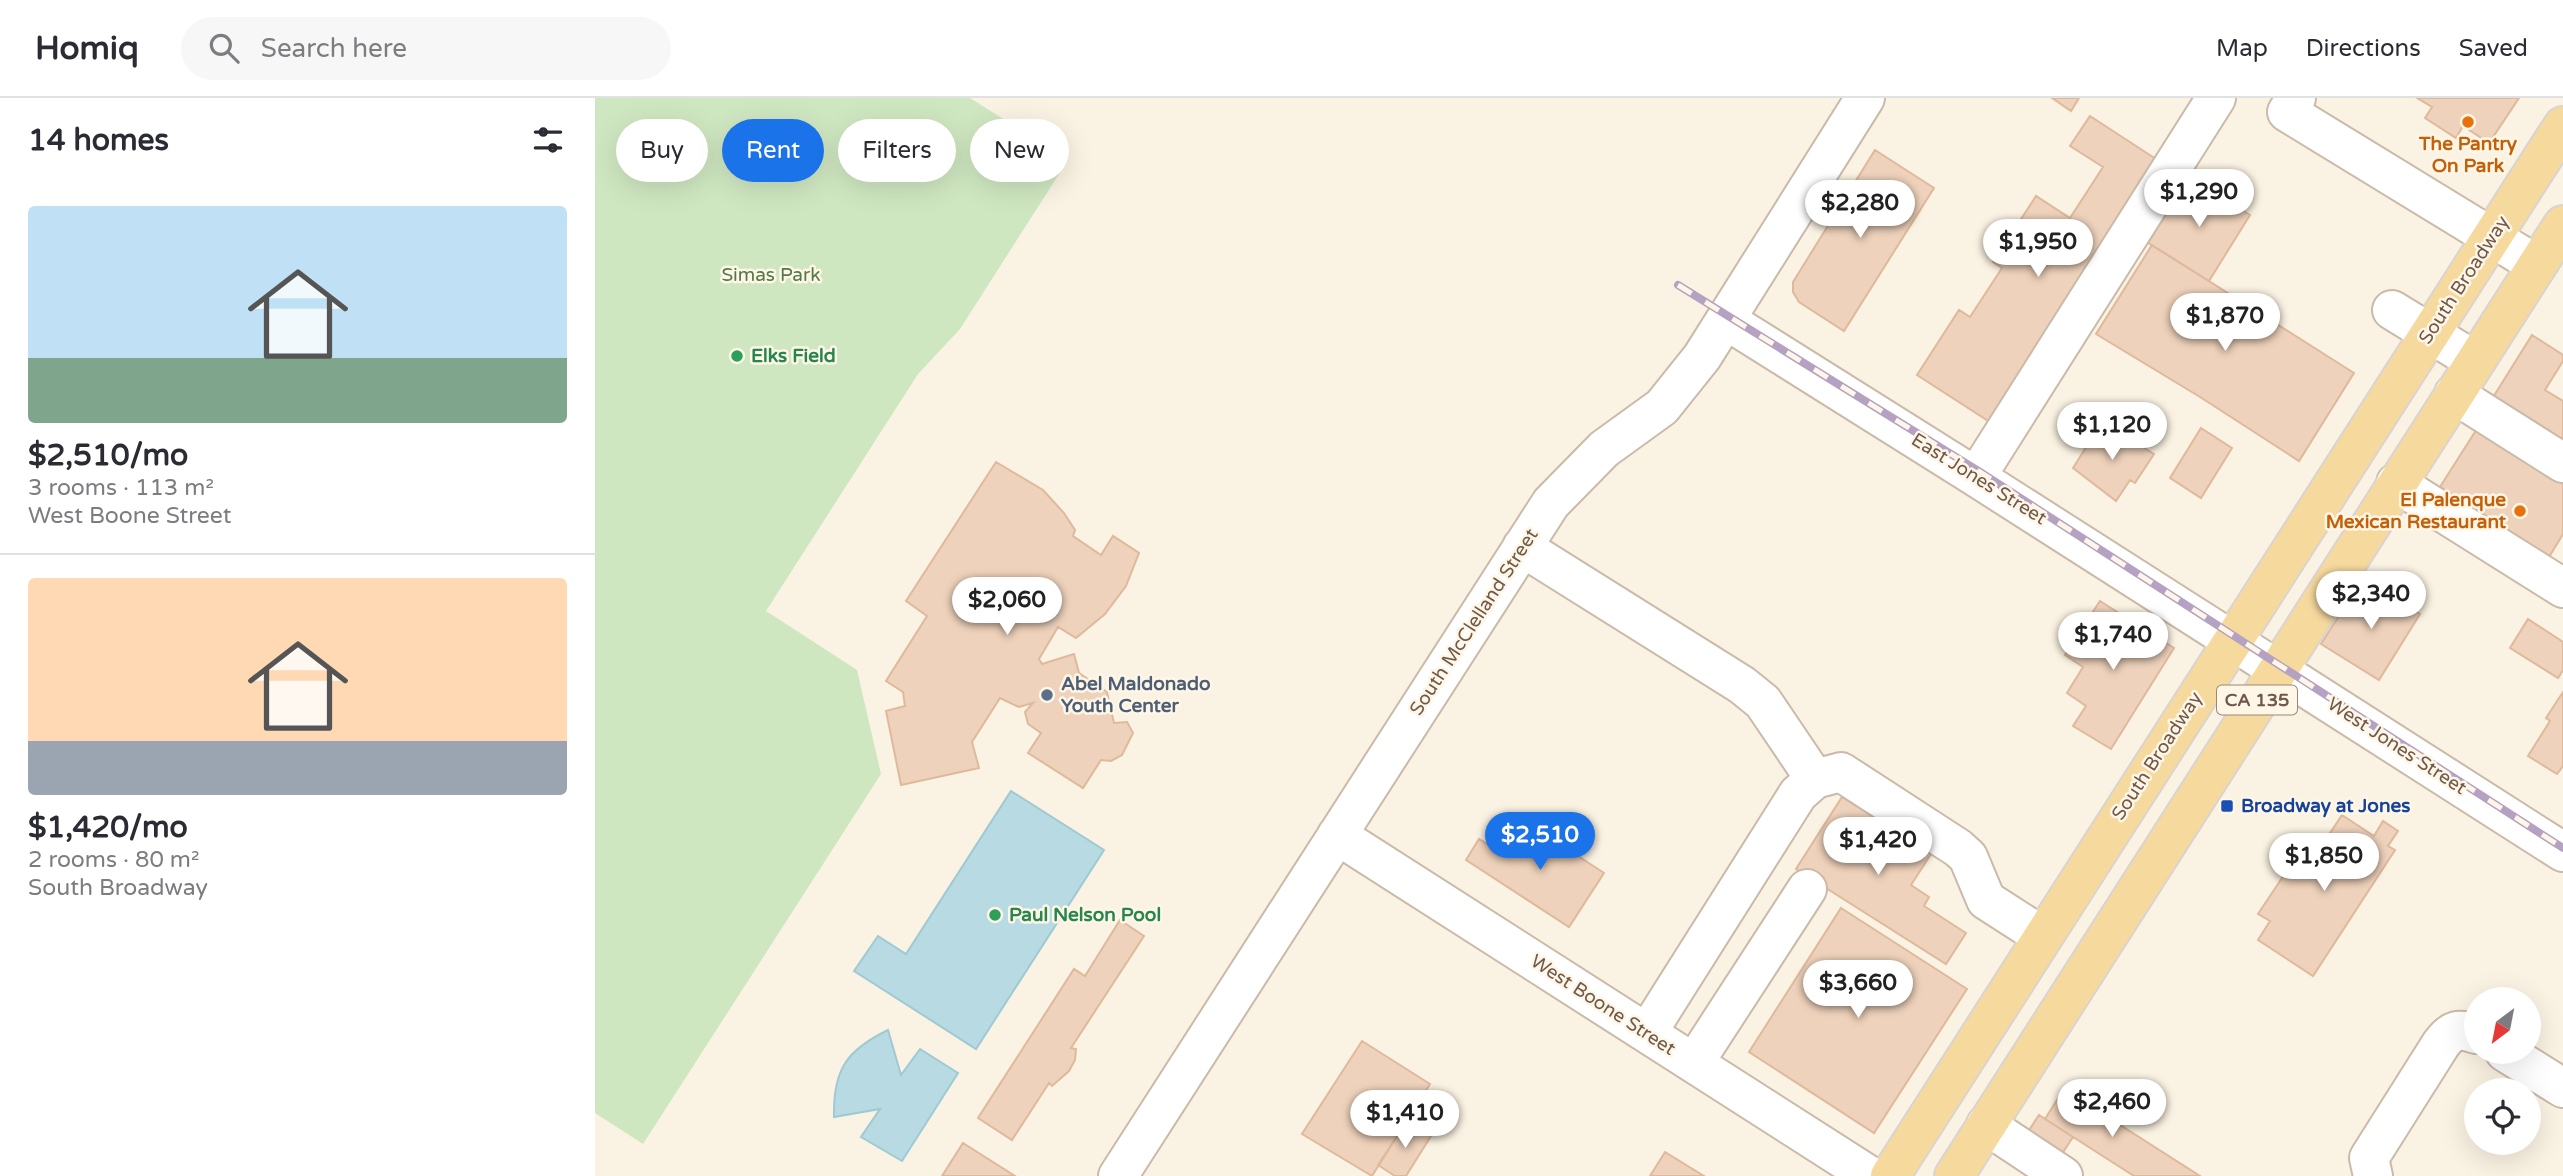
<!DOCTYPE html>
<html lang="en">
<head>
<meta charset="utf-8">
<style>
  :root { --surface:#fff; --page:#f7f7f7; --text:#2b2b33; --muted:#7c7c81; --line:#e1e1e2; --accent:#1a73e8 }
  body { margin:0; font-family:"Varela Round",sans-serif; background:var(--page); color:var(--text); height:100vh; display:flex; flex-direction:column; font-size:26px; white-space:nowrap }
  * { box-sizing:border-box; margin:0 }
  p { font-size:23px; color:var(--muted) }
  .icon { flex:none; width:38px; height:38px; fill:none; stroke:currentColor; stroke-width:2; stroke-linecap:round; stroke-linejoin:round }
  .map { position:relative; flex:1; overflow:hidden }
  .drawer { display:flex; flex-direction:column; background:var(--surface); width:595px }
  .drawer>* { flex:none }
  .hud { position:absolute; left:21px; top:21px; width:665px; height:63px; display:flex; gap:14px }
  .needle { width:46px; rotate:212deg }
  .controls { position:absolute; left:1869px; top:889px; display:grid; gap:14px }
  .controls a { display:grid; place-items:center; width:77px; height:77px; border-radius:50%; background:var(--surface); box-shadow:0 7px 28px #0002; font-size:35px }
  .price { position:absolute; translate:-50% -60px; padding:0 16px; border-radius:24px; background:#fff; color:#222; font-size:23px; line-height:46px; filter:drop-shadow(0 2px 4px #0008) }
  .price::after { content:''; position:absolute; left:50%; top:42px; width:21px; height:16px; margin-left:-10px; background:inherit; clip-path:polygon(0 0,100% 0,50% 100%) }
  .price.current { background:var(--accent); color:#fff }
  ul { padding:0; list-style:none }
  li { display:grid; align-content:center; gap:14px; height:371px; padding:0 28px }
  li+li { border-top:2px solid var(--line) }
  li span { display:grid; place-items:center; height:217px; border-radius:7px; color:#555 }
  li>.icon { margin-inline-start:auto }
  span .icon { width:126px; height:126px; fill:#fffc; stroke-width:1 }
  li b { font-size:30px }
  h2 { display:flex; justify-content:space-between; align-items:center; height:84px; padding:0 28px; font-size:30px }
  .tag { padding:0 24px; border-radius:32px; background:var(--surface); box-shadow:0 7px 28px #0002; font-size:24px; line-height:63px }
  .tag.current { background:var(--accent); color:#fff }
  header { display:flex; align-items:center; gap:42px; box-sizing:border-box; height:98px; padding:0 35px; background:var(--surface); border-bottom:2px solid var(--line) }
  header strong { font-size:33px }
  nav { display:flex; gap:38px; margin-inline-start:auto; font-size:24px }
  .search { width:490px; height:63px; background:var(--page); display:flex; align-items:center; gap:18px; box-sizing:border-box; padding:0 24px; border-radius:38px; color:var(--muted); font-size:26px }
  main { display:flex; flex:1; min-height:0 }
  .map>svg:first-child { display:block }
  .green { fill:#cfe7c1 }
  .water { fill:#b8dae2; stroke:#9fc9d3; stroke-width:2 }
  .building { fill:#eed2bb; stroke:#dfb99c; stroke-width:2 }
  .lines { fill:none; stroke-linecap:round; stroke-linejoin:round }
  .minor-casing { stroke:#cabaa9; stroke-width:42 }
  .major-casing { stroke:#dad4d0; stroke-width:42 }
  .minor { stroke:#fff; stroke-width:38 }
  .major { stroke:#f6d99d; stroke-width:38 }
  .rail-casing { stroke:#b5a2c2; stroke-width:8 }
  .rail { stroke:#fef6e7; stroke-width:5; stroke-dasharray:16; stroke-linecap:butt }
  .food-dot { fill:#e8710a; stroke:#fef6e7; stroke-width:2.5 }
  .leisure-dot { fill:#2e9e5b; stroke:#fef6e7; stroke-width:2.5 }
  .service-dot { fill:#5c6f8a; stroke:#fef6e7; stroke-width:2.5 }
  .transit-dot { fill:#1a4fb4; stroke:#fef6e7; stroke-width:2.5 }
  .labels { text-anchor:middle; dominant-baseline:central; stroke-width:5; stroke-linejoin:round; paint-order:stroke }
  .shield { fill:#fef6e7; stroke:#9b8879; stroke-width:2 }
  .shield-label { font-size:18px; font-weight:bold; fill:#70594a }
  .food-label { font-size:19px; font-weight:bold; fill:#c56008; stroke:#fef6e7 }
  .park-label { font-size:19px; fill:#537a46; stroke:#fef6e7 }
  .street-label { font-size:19px; fill:#70594a; stroke:#fef6e7 }
  .leisure-label { font-size:19px; font-weight:bold; fill:#27864d; stroke:#fef6e7; text-anchor:start }
  .service-label { font-size:19px; font-weight:bold; fill:#4e5e75; stroke:#fef6e7; text-anchor:start }
  .transit-label { font-size:19px; font-weight:bold; fill:#164399; stroke:#fef6e7; text-anchor:start }
</style>
</head>
<body>
<header>
<strong>Homiq</strong>
<div class="search"><svg class="icon" aria-label="search" viewBox="0 0 24 24"><circle cx="10" cy="10" r="6"/><path d="M15 15l6 6"/></svg>Search here</div>
<nav><a>Map</a><a>Directions</a><a>Saved</a></nav>
</header>
<main>
<section class="drawer">
<h2>14 homes<svg class="icon" aria-label="filters" viewBox="0 0 24 24"><path d="M4 7h16M4 17h16"/><circle cx="9" cy="7" r="2"/><circle cx="15" cy="17" r="2"/></svg></h2>
<ul>
<li><span style="background:linear-gradient(#bfe0f5 70%,#7fa58c 0)"><svg class="icon" aria-label="home" viewBox="0 0 24 24"><path d="M3 11l9-7 9 7M6 9v11h12V9"/></svg></span><div><b>$2,510/mo</b><p>3 rooms · 113 m²</p><p>West Boone Street</p></div></li>
<li><span style="background:linear-gradient(#ffd9b3 75%,#9aa5b1 0)"><svg class="icon" aria-label="home" viewBox="0 0 24 24"><path d="M3 11l9-7 9 7M6 9v11h12V9"/></svg></span><div><b>$1,420/mo</b><p>2 rooms · 80 m²</p><p>South Broadway</p></div></li>
</ul>
</section>
<div class="map">
<svg width="1968" height="1078" viewBox="0 0 1968 1078">
  <rect width="100%" height="100%" fill="#faf2e2"/>
  <path class="green" d="M0,0H375L473,62L365,231L323,276L171,513L262,572L286,676L48,1046L0,1015Z"/>
  <path class="water" d="M416,693L509,752L381,951L259,873L283,838L311,856Z
    M293,932L306,977L325,951L363,975L307,1063L266,1039L285,1011L239,1019C238,971 252,952 293,932Z"/>
  <path class="building" d="M1457,0H1484L1476,13Z
    M1822,0H1924L1894,45L1868,28L1861,40L1830,20L1837,9Z
    M1495,18L1567,65L1398,326L1322,277L1364,212L1375,219L1407,170L1398,164L1441,98L1475,120L1508,69L1475,48Z
    M1280,52L1339,90L1249,233L1204,204L1198,194V184Z
    M1594,79L1655,117L1614,183L1553,145Z
    M1557,147L1759,275L1704,363L1605,299L1501,236Z
    M1937,237L1968,257V263L1950,292L1968,303V345L1897,301Z
    M1887,323L1968,374V436L1954,459L1845,389Z
    M1507,324L1531,344L1533,340L1559,356L1540,385L1535,382L1521,403L1478,370Z
    M1606,330L1637,350L1606,400L1575,380Z
    M401,364L448,392L469,415L480,432L478,438L506,457L518,438L544,455L531,488L510,516L481,540L463,529L444,561L447,566L479,556L484,575L512,594L519,625L532,624L538,635L527,657L516,663L506,662L488,690L433,655L446,635L433,626L430,614L438,605L424,609L405,600L377,644L384,670L306,687L291,613L310,608L308,594L291,583L332,518L311,503Z
    M1780,488L1825,516L1784,582L1726,546L1758,496L1770,504Z
    M1505,503L1579,550L1516,651L1478,628L1491,608L1472,595L1488,569L1470,557Z
    M1933,521L1968,544V572L1963,580L1915,550Z
    M1968,594V668L1962,676L1933,658L1955,623L1951,620Z
    M1247,699L1336,756L1316,787L1334,799L1329,808L1371,835L1351,866L1201,771Z
    M1747,717L1779,738L1788,723L1803,733L1793,748L1800,752L1718,878L1663,842L1675,823L1663,816L1703,756L1716,764Z
    M931,724L1009,775L974,829L871,762L884,741L903,753L915,735L922,739Z
    M1246,810L1372,891L1279,1035L1154,954Z
    M525,822L549,838L476,950L481,951L480,962L474,973L457,988L454,985L417,1042L383,1020L479,871L490,878Z
    M767,943L835,986L777,1078L707,1036Z
    M1469,991L1605,1078H1539L1450,1021Z
    M1444,1017L1478,1039L1459,1068L1425,1046Z
    M812,1023L836,1038L811,1078H800L783,1067Z
    M368,1045L420,1078H347Z
    M1070,1054L1109,1078H1055Z"/>
  <g class="lines">
    <g class="minor-casing">
      <path id="minor" d="M1701,0L1692,14L1942,167
        M1797,212L1880,263
        M1131,222L1381,379L1968,754
        M1859,296L1968,365
        M1381,379L1621,0
        M1801,385L1968,490
        M927,449L1147,587L1168,604L1220,681
        M742,737L1275,1078
        M1052,935L1203,696L1220,681L1246,674L1363,750L1373,759L1391,802L1447,838
        M1910,954L1968,990
        M1099,965L1212,791
        M1391,1027L1468,1078
        M523,1078L956,405L1009,351L1067,309L1107,259L1270,0
        M1778,1078L1774,1060L1846,946C1857,931 1864,930 1881,936"/>
    </g>
    <g class="major-casing">
      <path id="major" d="M1295,1078L1968,28
        M1359,1078L1968,127"/>
    </g>
    <use href="#minor" class="minor"/>
    <use href="#major" class="major"/>
    <g class="rail-casing">
      <path id="rail" d="M1083,187L1385,374L1968,750"/>
    </g>
    <use href="#rail" class="rail"/>
  </g>
  <g class="food-dot">
    <circle cx="1873" cy="24" r="7"/>
    <circle cx="1925" cy="413" r="7"/>
  </g>
  <g class="leisure-dot">
    <circle cx="142" cy="258" r="7"/>
    <circle cx="400" cy="817" r="7"/>
  </g>
  <circle class="service-dot" cx="452" cy="597" r="7"/>
  <rect class="transit-dot" x="1625" y="701" width="14" height="14" rx="3.5"/>
  <g class="labels">
    <rect class="shield" x="1622" y="587.5" width="80" height="29" rx="5"/>
    <g class="shield-label">
      <text x="1662" y="602">CA 135</text>
    </g>
    <g class="food-label">
      <text x="1873" y="46">The Pantry<tspan x="1873" dy="22">On Park</tspan></text>
      <text x="1911" y="402" text-anchor="end">El Palenque<tspan x="1911" dy="22">Mexican Restaurant</tspan></text>
    </g>
    <g class="park-label">
      <text x="176" y="177">Simas Park</text>
    </g>
    <g class="street-label">
      <text transform="translate(1869 182) rotate(-57)">South Broadway</text>
      <text transform="translate(1384 381) rotate(32)">East Jones Street</text>
      <text transform="translate(879 524) rotate(-57)">South McClelland Street</text>
      <text transform="translate(1802 648) rotate(33)">West Jones Street</text>
      <text transform="translate(1562 658) rotate(-57)">South Broadway</text>
      <text transform="translate(1008 907) rotate(33)">West Boone Street</text>
    </g>
    <g class="leisure-label">
      <text x="156" y="258">Elks Field</text>
      <text x="414" y="817">Paul Nelson Pool</text>
    </g>
    <g class="service-label">
      <text x="466" y="586">Abel Maldonado<tspan x="466" dy="22">Youth Center</tspan></text>
    </g>
    <g class="transit-label">
      <text x="1646" y="708">Broadway at Jones</text>
    </g>
  </g>
</svg>
<div class="controls">
<a><svg class="needle" viewBox="-14 -14 28 28"><path d="M0-13l5 13h-10z" fill="#e53935"/><path d="M0 13l5-13h-10z" fill="#7c7c81"/></svg></a>
<a><svg class="icon" aria-label="locate" viewBox="0 0 24 24"><circle cx="12" cy="12" r="6"/><path d="M12 2v4M12 18v4M2 12h4M18 12h4"/></svg></a>
</div>
<b class="price" style="left:1604px;top:131px">$1,290</b>
<b class="price" style="left:1265px;top:142px">$2,280</b>
<b class="price" style="left:1443px;top:181px">$1,950</b>
<b class="price" style="left:1630px;top:255px">$1,870</b>
<b class="price" style="left:1517px;top:364px">$1,120</b>
<b class="price" style="left:1776px;top:533px">$2,340</b>
<b class="price" style="left:412px;top:539px">$2,060</b>
<b class="price" style="left:1518px;top:574px">$1,740</b>
<b class="price current" style="left:945px;top:774px">$2,510</b>
<b class="price" style="left:1283px;top:779px">$1,420</b>
<b class="price" style="left:1729px;top:795px">$1,850</b>
<b class="price" style="left:1263px;top:922px">$3,660</b>
<b class="price" style="left:1517px;top:1041px">$2,460</b>
<b class="price" style="left:810px;top:1052px">$1,410</b>
<div class="hud">
<a class="tag">Buy</a>
<a class="tag current">Rent</a>
<a class="tag">Filters</a>
<a class="tag">New</a>
</div>
</div>
</main>
</body>
</html>
